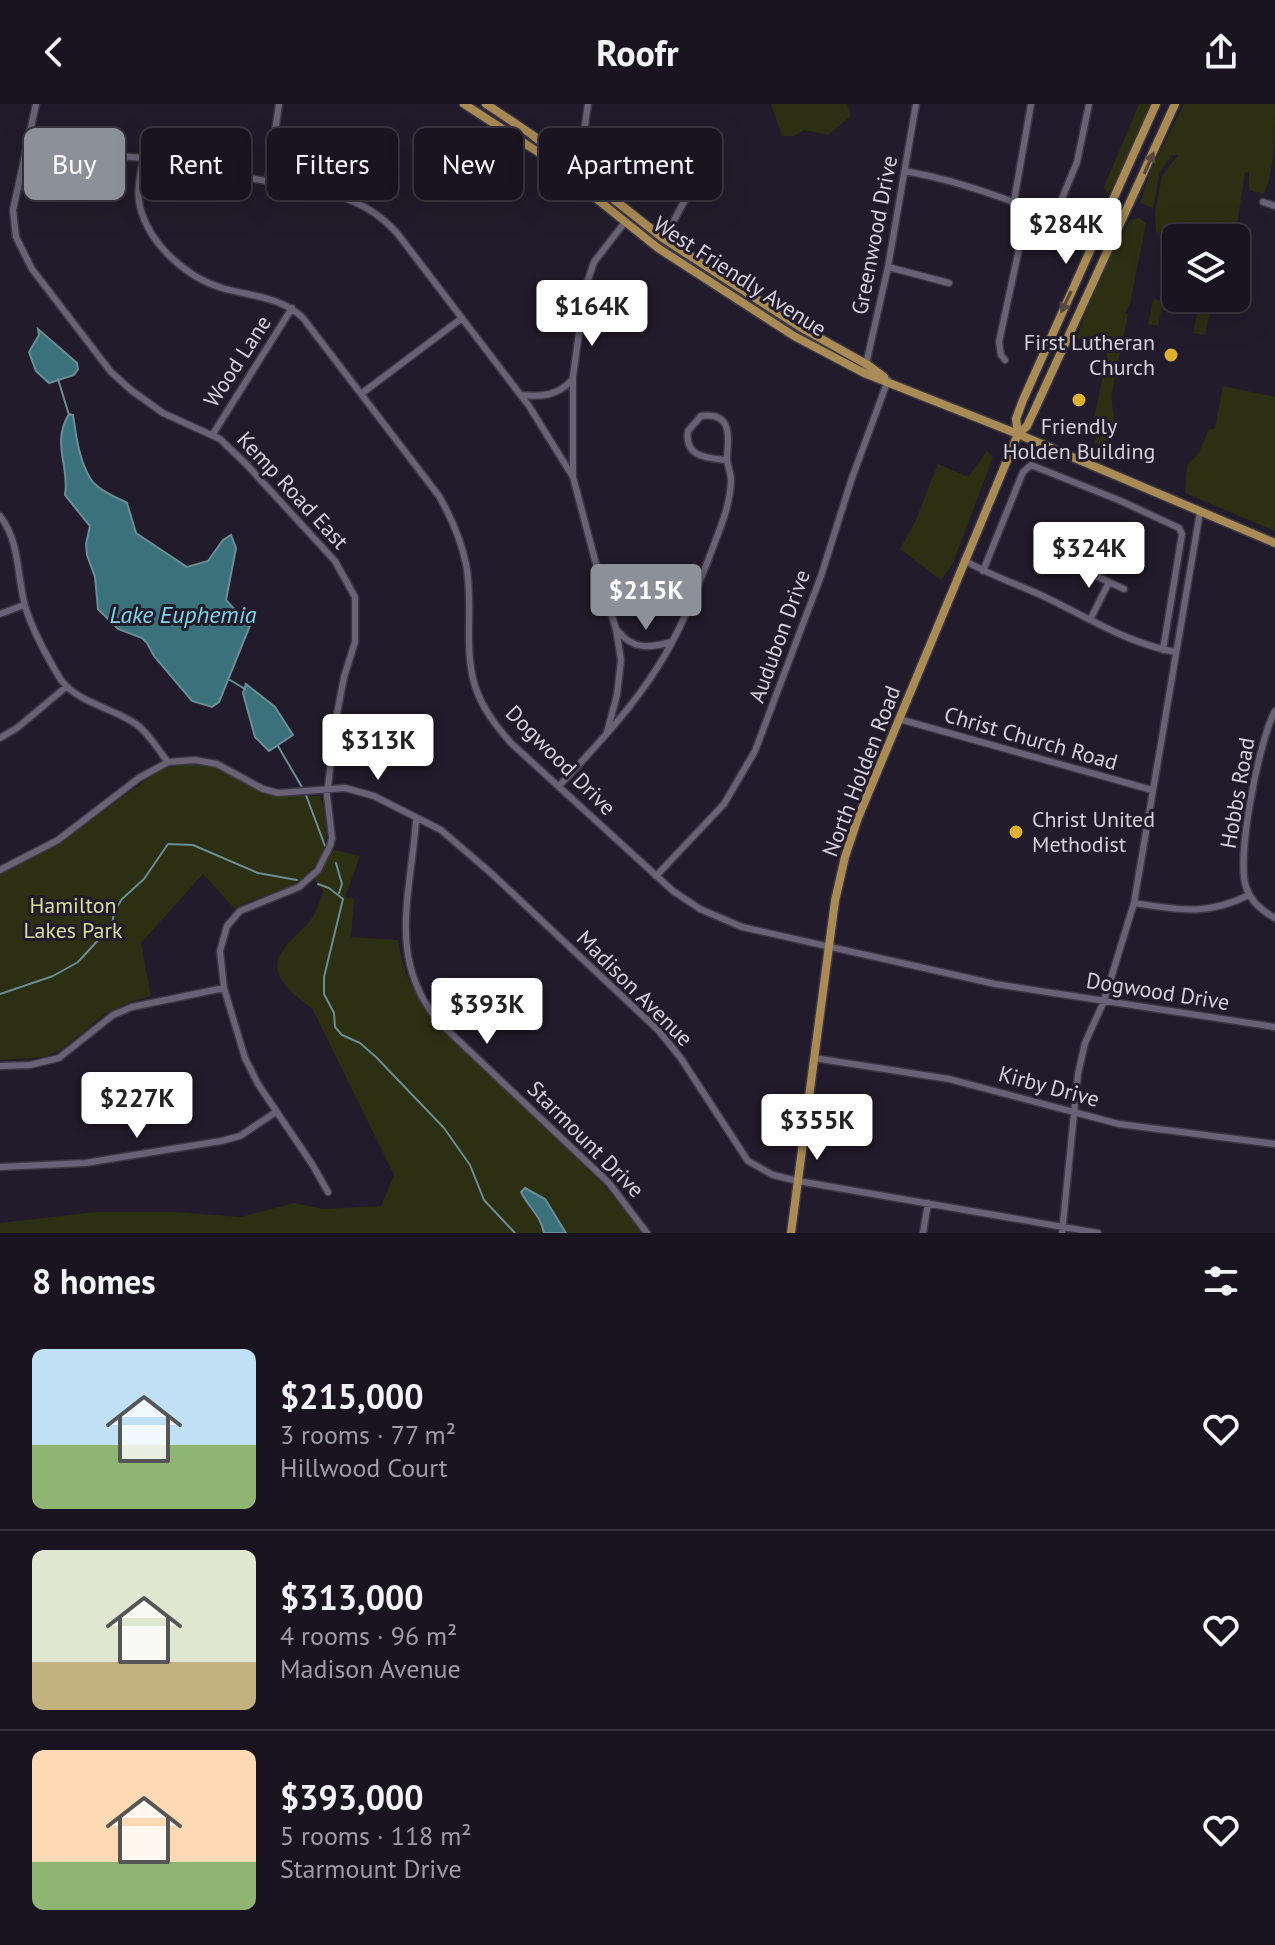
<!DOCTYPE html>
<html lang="en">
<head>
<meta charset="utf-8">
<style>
  :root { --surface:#1a1420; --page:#231d29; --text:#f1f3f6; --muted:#9f9ea5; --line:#38333e; --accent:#8c9099 }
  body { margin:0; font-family:"PT Sans",sans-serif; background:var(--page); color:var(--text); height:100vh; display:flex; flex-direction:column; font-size:30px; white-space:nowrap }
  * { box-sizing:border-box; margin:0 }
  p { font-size:26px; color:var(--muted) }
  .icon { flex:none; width:44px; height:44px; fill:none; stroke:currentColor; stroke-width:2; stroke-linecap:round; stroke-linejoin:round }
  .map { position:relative; height:1129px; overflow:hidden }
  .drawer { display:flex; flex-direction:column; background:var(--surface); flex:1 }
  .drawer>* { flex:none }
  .guide { position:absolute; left:24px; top:24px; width:800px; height:72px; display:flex; gap:16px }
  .tools { position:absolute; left:1162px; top:120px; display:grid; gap:16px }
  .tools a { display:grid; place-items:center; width:88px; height:88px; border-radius:12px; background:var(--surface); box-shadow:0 8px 32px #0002,0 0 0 2px var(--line); font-size:40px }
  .price { position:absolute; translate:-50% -68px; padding:0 18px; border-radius:8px; background:#fff; color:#222; font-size:26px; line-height:52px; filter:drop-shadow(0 2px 4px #0008) }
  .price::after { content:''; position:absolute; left:50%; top:48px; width:24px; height:18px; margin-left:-12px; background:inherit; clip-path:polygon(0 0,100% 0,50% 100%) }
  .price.on { background:var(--accent); color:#fff }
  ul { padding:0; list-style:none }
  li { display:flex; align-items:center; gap:24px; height:200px; padding:0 32px }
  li+li { border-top:2px solid var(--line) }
  li span { display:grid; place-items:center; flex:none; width:224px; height:160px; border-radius:12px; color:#555 }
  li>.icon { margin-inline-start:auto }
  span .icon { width:96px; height:96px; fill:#fffc; stroke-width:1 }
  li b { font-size:34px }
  h2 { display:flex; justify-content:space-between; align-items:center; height:96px; padding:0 32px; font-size:34px }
  .chip { padding:0 28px; border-radius:12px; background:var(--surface); box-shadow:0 8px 32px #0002,0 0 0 2px var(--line); font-size:28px; line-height:72px }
  .chip.on { background:var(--accent); color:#fff }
  header { display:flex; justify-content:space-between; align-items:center; height:104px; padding:0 32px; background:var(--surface); font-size:36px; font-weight:600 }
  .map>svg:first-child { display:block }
  .green { fill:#2c2f12 }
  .water { fill:#3b717a; stroke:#698e97; stroke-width:2 }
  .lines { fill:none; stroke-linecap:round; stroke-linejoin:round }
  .stream { stroke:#698e97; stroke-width:2 }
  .minor-casing { stroke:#3b3743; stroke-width:9 }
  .major-casing { stroke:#3b3743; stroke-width:11 }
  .minor { stroke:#696174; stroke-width:6 }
  .major { stroke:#aa8b55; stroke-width:8 }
  .oneway { fill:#58483c }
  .poi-dot { fill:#deb133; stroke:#221b2b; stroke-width:3 }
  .labels { text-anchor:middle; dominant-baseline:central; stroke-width:6; stroke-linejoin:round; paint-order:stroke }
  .street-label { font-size:22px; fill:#d5d1dc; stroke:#221b2b }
  .poi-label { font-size:22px; fill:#d5d1dc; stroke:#221b2b; text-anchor:end }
  .park-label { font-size:22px; fill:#d7df9c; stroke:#221b2b }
  .water-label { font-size:24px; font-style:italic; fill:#7ed7e6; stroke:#221b2b }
</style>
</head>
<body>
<header><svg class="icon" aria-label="back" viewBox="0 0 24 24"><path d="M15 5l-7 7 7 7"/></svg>Roofr<svg class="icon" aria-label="share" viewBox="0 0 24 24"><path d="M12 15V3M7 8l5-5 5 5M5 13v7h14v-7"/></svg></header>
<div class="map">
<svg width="1275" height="1129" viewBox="0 0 1275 1129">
  <rect width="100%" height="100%" fill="#221b2b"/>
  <path class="green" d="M771,0H847L851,12L828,31L804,26L794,32H782Z
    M1139,0H1152L1118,75L1108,91L1104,83Z
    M1184,0H1275C1275,29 1275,65 1264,90L1249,86V69L1245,68L1235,134H1187L1156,128L1155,109L1162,72L1178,51H1172L1160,68L1153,104L1140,99L1150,68Z
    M1139,114L1146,119L1130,200L1125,209L1128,210L1112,288C1110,312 1123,322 1102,342L1095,339L1097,329L1093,319L1102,276L1106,268L1108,239L1076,235C1090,194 1109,154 1130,116Z
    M1153,195L1163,197L1158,222L1148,220Z
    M1198,204L1210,206L1205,231L1193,229Z
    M1223,282L1275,293V427L1185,389L1187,361L1199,349L1208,326L1215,324Z
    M987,347L993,353L953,459L941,476L900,445L915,418L938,360L968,373Z
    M196,659L217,663L260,688L276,692H320C335,724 326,762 294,780C275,790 253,793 235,805L203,770L141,839L151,892L130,898L106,909L62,945L45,953L0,956V770L61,738L158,667L171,662Z
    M334,746L360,752L345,793L354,795L351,833L398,836C402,866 413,890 431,914L602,1079L643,1129H0V1119L95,1108H175L241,1113L294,1099L323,1105L381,1102L394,1071L312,904C296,893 267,872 281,849C289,835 306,825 314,811C318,804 320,795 323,787L314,776Z"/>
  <path class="water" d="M38,225L77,259L78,265L74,271L49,279L36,267L29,248L39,231Z
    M69,310L73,311C76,331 79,356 90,374C97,386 116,393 127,399L136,429L187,463L208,457L223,436L231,431L236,444L226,496L237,508L247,511L251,519L219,598L212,603L192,597L154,552L147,539L142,534L118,525L98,505L95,473L87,451L86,440L90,422L65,391C70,362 51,340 69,310Z
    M246,580L275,603L293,631L269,647L255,633L243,589Z
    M525,1084L545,1095L566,1129H544C541,1112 529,1104 521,1088Z"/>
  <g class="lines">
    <path class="stream" d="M58,275L69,311
      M230,576L245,585
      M278,642L303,685
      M306,691L325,742
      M336,759L342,780L339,789
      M318,780L329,784L343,795L324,873V890L334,909L335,923L342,931L360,939L376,953L444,1024L470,1061L484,1096L515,1129
      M0,890L53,872L78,858L112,821L114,808L122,795L144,775L168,740L193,741L258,769L297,776"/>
    <g class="minor-casing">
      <path id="minor" d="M36,0L13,106L16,133L32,165L111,268L131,286L163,309L220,335L246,360L335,457L355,493V538L344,573L336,615L327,691L332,734L330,742L318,766L299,783L240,807L227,822L220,847L224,884L245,954L258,980L312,1060L328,1088
        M28,38L82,49L143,54L330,89C357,97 378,108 397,129L529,302L573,373L596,460L616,525L621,556L617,591L607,628
        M143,54C141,70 136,87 140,103C150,141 186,173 222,184C250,192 282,193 303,214L439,392C451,413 461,436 466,460C474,500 463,543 475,582C482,604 496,622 511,639L673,787L700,805L742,823L995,880L1275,923
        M905,67C972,79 1034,105 1097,133
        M570,73L580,56L588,0
        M268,76L279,0
        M1014,97L1031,0
        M1263,98L1275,102
        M1054,114L1077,58L1089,0
        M664,135L686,94L690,50
        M888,163L949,179
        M1005,256L1001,251L999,238L1028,103
        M864,269L888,163L916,0
        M361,290L462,214
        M521,291C542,293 557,292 572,276
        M213,330L292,204
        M573,373V272L585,185L594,158L625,118
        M0,412C20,437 17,473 25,502C33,528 47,553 61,576C78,599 113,604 136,620C149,629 158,646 168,658
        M964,456C991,472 1015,479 1043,492C1087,513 1127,539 1175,548
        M1072,461L1109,478L1090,516
        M983,467L1023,368L1031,361L1121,397L1179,424L1182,430L1163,546
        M1109,478L1124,485
        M0,510L24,501
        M618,527C633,546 650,544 671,538
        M1275,607C1259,636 1236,754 1246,783C1251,798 1262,807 1275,814
        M899,615L1152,686
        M0,634L17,624L66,583
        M559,682C593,645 630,607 657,564C679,530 694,492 709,454C718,429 730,404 731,377C731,369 727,361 727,353C729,332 732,308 701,312L688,327C684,353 707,354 726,356
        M416,716C411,790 386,856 440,919L609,1079L647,1129
        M0,766L58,736L139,674L168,658L195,656L217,660L263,685L278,689L345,684L374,692L441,726L491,769L658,926L680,953L748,1057L773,1071L798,1077L1098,1129
        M656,772L724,700L755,647L821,472L852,374L888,276
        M1134,799C1179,806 1207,812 1249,791
        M814,954L949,975L1119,1020L1275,1040
        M0,962L30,961L59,954L113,911L132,903L224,884
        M0,1063L85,1059L221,1037L240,1032L276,1008
        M923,1129L928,1099
        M1062,1129L1078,970L1085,939L1104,897L1134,799L1200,408"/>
    </g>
    <g class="major-casing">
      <path id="major" d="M464,0L538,48L658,144L794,232L864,269L1018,330L1275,439
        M486,0L531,30L664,135L800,223L868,261L884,273
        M1018,330L1016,315L1023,296L1156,0
        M791,1129L835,797L845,753L858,714L1018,330L1027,322L1035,305L1175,0"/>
    </g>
    <use href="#minor" class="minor"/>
    <use href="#major" class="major"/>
  </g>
  <defs><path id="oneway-solid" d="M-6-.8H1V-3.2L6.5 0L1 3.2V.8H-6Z" transform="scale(2)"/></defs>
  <g class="oneway">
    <use href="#oneway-solid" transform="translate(1149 59) rotate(-66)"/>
    <use href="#oneway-solid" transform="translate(1066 198) rotate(115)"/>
  </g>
  <g class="poi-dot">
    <circle cx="1171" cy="251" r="8"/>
    <circle cx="1079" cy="296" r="8"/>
    <circle cx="1016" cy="728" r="8"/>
  </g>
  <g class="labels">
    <g class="street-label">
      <text transform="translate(874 131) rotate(-79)">Greenwood Drive</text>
      <text transform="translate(740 172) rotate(33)">West Friendly Avenue</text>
      <text transform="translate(237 257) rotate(-57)">Wood Lane</text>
      <text transform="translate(293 386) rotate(47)">Kemp Road East</text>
      <text transform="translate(779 532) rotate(-70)">Audubon Drive</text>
      <text transform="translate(1031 634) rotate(16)">Christ Church Road</text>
      <text transform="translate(561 656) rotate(45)">Dogwood Drive</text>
      <text transform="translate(861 667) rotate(-69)">North Holden Road</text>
      <text transform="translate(1237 689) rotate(-80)">Hobbs Road</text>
      <text transform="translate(635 884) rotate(45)">Madison Avenue</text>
      <text transform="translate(1158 887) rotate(9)">Dogwood Drive</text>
      <text transform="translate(1049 982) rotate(15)">Kirby Drive</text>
      <text transform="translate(586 1035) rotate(45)">Starmount Drive</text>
    </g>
    <g class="poi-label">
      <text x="1155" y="238">First Lutheran<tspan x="1155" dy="25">Church</tspan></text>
      <text x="1079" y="322" text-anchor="middle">Friendly<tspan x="1079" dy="25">Holden Building</tspan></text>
      <text x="1032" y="715" text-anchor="start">Christ United<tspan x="1032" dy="25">Methodist</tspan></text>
    </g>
    <g class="park-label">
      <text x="73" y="801">Hamilton<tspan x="73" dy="25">Lakes Park</tspan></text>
    </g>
    <g class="water-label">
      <text x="183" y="510">Lake Euphemia</text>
    </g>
  </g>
</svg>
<div class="tools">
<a><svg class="icon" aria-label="layers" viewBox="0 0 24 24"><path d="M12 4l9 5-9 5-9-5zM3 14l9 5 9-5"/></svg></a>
</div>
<b class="price" style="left:1066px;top:162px">$284K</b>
<b class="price" style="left:592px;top:244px">$164K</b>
<b class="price" style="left:1089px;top:486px">$324K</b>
<b class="price on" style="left:646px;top:528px">$215K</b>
<b class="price" style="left:378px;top:678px">$313K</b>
<b class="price" style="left:487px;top:942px">$393K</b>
<b class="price" style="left:137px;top:1036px">$227K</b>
<b class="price" style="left:817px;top:1058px">$355K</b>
<div class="guide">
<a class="chip on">Buy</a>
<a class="chip">Rent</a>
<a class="chip">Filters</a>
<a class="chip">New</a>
<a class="chip">Apartment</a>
</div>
</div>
<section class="drawer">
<h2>8 homes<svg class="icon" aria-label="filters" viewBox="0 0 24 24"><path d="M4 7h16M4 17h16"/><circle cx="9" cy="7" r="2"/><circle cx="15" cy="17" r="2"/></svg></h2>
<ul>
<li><span style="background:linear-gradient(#bfe0f5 60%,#8fb573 0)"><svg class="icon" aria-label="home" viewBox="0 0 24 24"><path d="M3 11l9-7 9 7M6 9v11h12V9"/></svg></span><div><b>$215,000</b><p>3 rooms · 77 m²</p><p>Hillwood Court</p></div><svg class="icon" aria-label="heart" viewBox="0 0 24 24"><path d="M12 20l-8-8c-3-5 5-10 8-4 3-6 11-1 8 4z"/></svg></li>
<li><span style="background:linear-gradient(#dfe7d0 70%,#c2b280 0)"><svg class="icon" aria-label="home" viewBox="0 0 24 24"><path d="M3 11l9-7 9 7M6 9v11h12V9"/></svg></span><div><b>$313,000</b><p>4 rooms · 96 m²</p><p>Madison Avenue</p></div><svg class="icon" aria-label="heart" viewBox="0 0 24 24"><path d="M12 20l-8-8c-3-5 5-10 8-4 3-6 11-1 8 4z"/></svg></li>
<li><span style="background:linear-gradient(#ffd9b3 70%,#8fb573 0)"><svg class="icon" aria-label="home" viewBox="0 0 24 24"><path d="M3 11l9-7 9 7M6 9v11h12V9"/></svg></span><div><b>$393,000</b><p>5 rooms · 118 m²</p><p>Starmount Drive</p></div><svg class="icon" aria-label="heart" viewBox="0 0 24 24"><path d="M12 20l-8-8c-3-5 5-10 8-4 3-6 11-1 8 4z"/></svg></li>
</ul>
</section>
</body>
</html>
